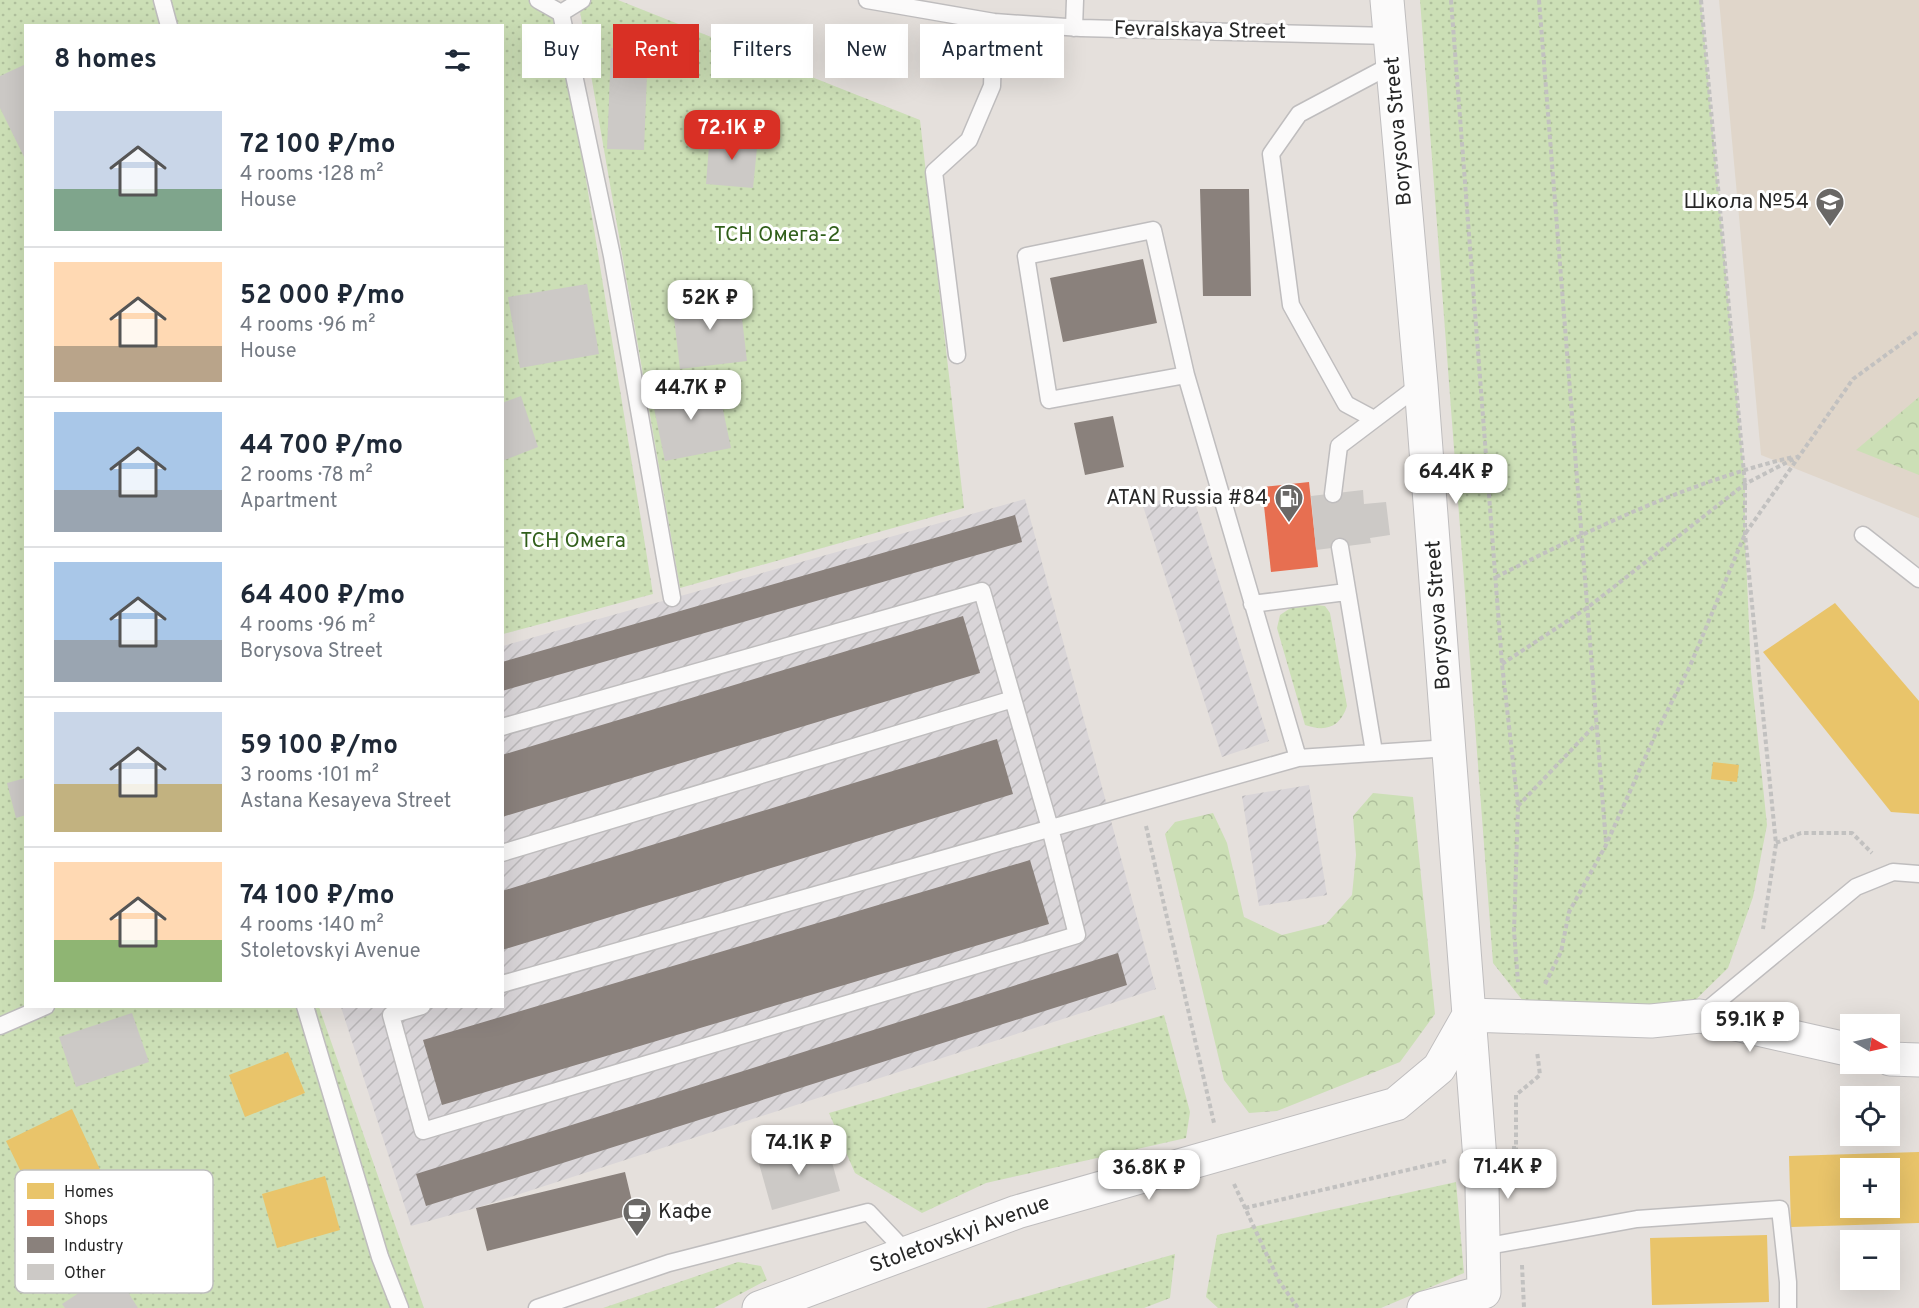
<!DOCTYPE html>
<html lang="en">
<head>
<meta charset="utf-8">
<style>
  :root { --surface:#fff; --page:#f2f2f3; --text:#1f2937; --muted:#747a83; --line:#e0e1e3; --accent:#d93025 }
  body { margin:0; font-family:Overpass,sans-serif; background:var(--page); color:var(--text); height:100vh; display:flex; flex-direction:column; font-size:22px; white-space:nowrap }
  * { box-sizing:border-box; margin:0 }
  p { font-size:20px; color:var(--muted) }
  .icon { flex:none; width:33px; height:33px; fill:none; stroke:currentColor; stroke-width:2; stroke-linecap:round; stroke-linejoin:round }
  .map { position:relative; flex:1; overflow:hidden }
  .sheet { position:absolute; left:24px; top:24px; width:480px; height:984px; display:flex; flex-direction:column; background:var(--surface); border-radius:0px; box-shadow:0 6px 24px #0002 }
  .sheet>* { flex:none }
  .guide { position:absolute; left:522px; top:24px; width:570px; height:54px; display:flex; gap:12px }
  .needle { width:39px; rotate:99deg }
  .tools { position:absolute; left:1840px; top:1014px; display:grid; gap:12px }
  .tools a { display:grid; place-items:center; width:60px; height:60px; border-radius:0px; background:var(--surface); box-shadow:0 6px 24px #0002; font-size:30px }
  .price { position:absolute; translate:-50% -51px; padding:0 14px; border-radius:12px; background:#fff; color:#222; font-size:20px; line-height:39px; filter:drop-shadow(0 2px 3px #0008) }
  .price::after { content:''; position:absolute; left:50%; top:36px; width:18px; height:14px; margin-left:-9px; background:inherit; clip-path:polygon(0 0,100% 0,50% 100%) }
  .price.selected { background:var(--accent); color:#fff }
  ul { padding:0; list-style:none }
  li { display:flex; align-items:center; gap:18px; height:150px; padding:0 30px }
  li+li { border-top:2px solid var(--line) }
  li span { display:grid; place-items:center; flex:none; width:168px; height:120px; border-radius:0px; color:#555 }
  li>.icon { margin-inline-start:auto }
  span .icon { width:72px; height:72px; fill:#fffc; stroke-width:1 }
  li b { font-size:26px }
  h2 { display:flex; justify-content:space-between; align-items:center; height:72px; padding:0 30px; font-size:26px }
  .chip { padding:0 21px; border-radius:0px; background:var(--surface); box-shadow:0 6px 24px #0002; font-size:21px; line-height:54px }
  .chip.selected { background:var(--accent); color:#fff }
  .map>svg:first-child { display:block }
  .industrial { fill:url(#industrial-furrows) }
  .education { fill:#e0d6ca }
  .grass { fill:url(#grass-dots) }
  .forest { fill:url(#forest-crowns) }
  .homes { fill:#e9c46a; fill-rule:evenodd }
  .shops { fill:#e76f51 }
  .industry { fill:#8a817c }
  .building { fill:#ccc9c6 }
  .lines { fill:none; stroke-linecap:round; stroke-linejoin:round }
  .service-casing { stroke:#bfbdbe; stroke-width:19 }
  .minor-casing { stroke:#bfbdbe; stroke-width:35 }
  .secondary-casing { stroke:#bfbdbe; stroke-width:35 }
  .path { stroke:#c2c1c0; stroke-width:4; stroke-dasharray:4.5 3; stroke-linecap:butt }
  .service { stroke:#fbfafa; stroke-width:16 }
  .minor { stroke:#fbfafa; stroke-width:33 }
  .secondary { stroke:#fbfafa; stroke-width:33 }
  .labels { text-anchor:middle; dominant-baseline:central; stroke-width:6; stroke-linejoin:round; paint-order:stroke }
  .street-label { font-size:21px; fill:#272727; stroke:#fff }
  .poi-label { font-size:21px; fill:#272727; stroke:#fff; text-anchor:end }
  .park-label { font-size:21px; fill:#315f1b; stroke:#fff }
  .key { fill:#fff; stroke:#bebebe; stroke-width:1.5 }
  .key-label { font-size:16px; fill:#272727 }
</style>
</head>
<body>
<div class="map">
<svg width="1919" height="1308" viewBox="0 0 1919 1308">
  <defs>
    <pattern id="industrial-furrows" width="10" height="10" patternUnits="userSpaceOnUse" patternTransform="scale(1.5)"><rect width="10" height="10" fill="#d9d5d8"/><path d="M-1 1l2-2M0 10L10 0M9 11l2-2" fill="none" stroke="#bab7b9"/></pattern>
    <pattern id="grass-dots" width="8" height="8" patternUnits="userSpaceOnUse" patternTransform="scale(1.5)"><rect width="8" height="8" fill="#ccdfb6"/><path d="M2 2h.1M6 6h.1" fill="none" stroke="#afbf9c" stroke-width="1.8" stroke-linecap="round"/></pattern>
    <pattern id="forest-crowns" width="20" height="18" patternUnits="userSpaceOnUse" patternTransform="scale(1.5)"><rect width="20" height="18" fill="#ccdfb6"/><path d="M2 6a3 3 0 1 1 6 0M12 15a3 3 0 1 1 6 0" fill="none" stroke="#afbf9c"/></pattern>
  </defs>
  <rect width="100%" height="100%" fill="#e5e0dc"/>
  <path class="industrial" d="M1191,490L1269,741L1222,757L1143,506Z
    M1025,499L1156,989L476,1208L411,1226L341,1007L502,1006L503,646Z
    M1309,785L1327,895L1259,906L1242,796Z"/>
  <path class="education" d="M1719,0H1919V518L1761,455Z"/>
  <path class="grass" d="M0,0H557L653,594L503,634L502,26H26V1006L319,1007L424,1308H0Z
    M578,0H618L920,120L964,508L680,588Z
    M1420,0H1701L1745,484V534L1751,672L1767,825L1753,897L1728,968L1678,1017L1531,1011L1493,963Z
    M1308,604L1325,606L1330,613L1347,706C1340,728 1325,732 1305,725L1277,628L1280,615L1292,607Z
    M1164,1015L1190,1112L1186,1138L986,1183L922,1213L855,1173L829,1113Z
    M1456,1182L1464,1273L1381,1308H1218L1206,1297L1217,1235Z
    M1175,1254L1170,1298L1144,1308H986Z
    M738,1262L761,1266L767,1280L714,1308H603Z"/>
  <path class="forest" d="M1919,397V475L1856,450Z
    M1373,793L1413,797L1435,1014L1400,1062L1277,1111L1249,1113L1224,1080L1165,834L1175,822L1213,813L1227,843L1244,917L1282,935L1326,924L1352,895L1356,855L1353,816Z"/>
  <path class="homes" d="M1835,603L1919,701V814L1891,812L1763,652Z
    M1713,762L1739,765L1737,782L1711,779Z
    M288,1052L305,1093L245,1117L229,1075Z
    M72,1109L103,1176L38,1207L6,1141Z
    M1919,1152V1223L1791,1227L1789,1156ZM1851,1168H1890V1208H1851Z
    M325,1176L340,1230L277,1248L262,1194Z
    M1767,1235L1769,1302L1652,1305L1650,1238Z"/>
  <path class="shops" d="M1309,482L1318,567L1271,572L1262,487Z"/>
  <path class="industry" d="M1200,189H1249L1251,296H1203Z
    M1143,259L1157,323L1063,342L1050,278Z
    M1113,416L1124,467L1085,475L1074,423Z
    M1015,515L1022,542L502,691V662Z
    M963,616L980,673L502,817V755Z
    M997,739L1013,794L502,950V891Z
    M1030,860L1049,924L442,1105L423,1040Z
    M1118,953L1127,985L426,1206L416,1174Z
    M625,1172L635,1214L487,1251L476,1208Z"/>
  <path class="building" d="M611,48L648,50L644,150L607,149Z
    M26,64V161L0,108V76Z
    M710,133L758,138L753,188L706,184Z
    M587,284L599,354L520,368L508,297Z
    M739,293L747,361L680,369L672,301Z
    M717,381L731,448L665,461L651,394Z
    M521,396L538,447L502,461V403Z
    M1363,490L1364,504L1386,502L1390,535L1370,538L1371,543L1316,550L1311,496Z
    M26,778V815L16,818L7,783Z
    M132,1013L149,1062L76,1087L59,1037Z
    M826,1141L840,1191L772,1210L758,1160Z
    M114,1270L138,1308H65L62,1304Z"/>
  <g class="lines">
    <g class="service-casing">
      <path id="service" d="M162,0L169,26
        M538,0L561,13
        M867,0L994,22L1081,28L1390,36
        M561,13L612,256L672,598
        M561,13L582,0
        M1074,28L1075,0
        M957,355L934,172L969,140L992,86L994,22
        M1186,375L1153,230L1026,256L1049,400L1186,375L1298,758L1449,748
        M1374,419L1346,404L1291,305L1271,154L1299,114L1393,64
        M1333,494L1339,446L1421,384
        M1863,535L1919,579
        M1340,547L1374,752
        M1252,604L1346,592
        M502,853L1013,699
        M502,984L1298,758
        M305,1006L380,1257L400,1308
        M422,1006L391,1015L423,1131L1077,935L1050,828L982,591L502,727
        M1700,1016L1856,887L1893,872L1919,874
        M0,1026L46,1006
        M1483,1247L1637,1219L1780,1209L1788,1282V1308
        M537,1308L669,1263L868,1212L907,1253"/>
    </g>
    <g class="minor-casing">
      <path id="minor" d="M1890,1059L1919,1060
        M1424,1308L1484,1292L1482,1186L1469,1015L1651,1021L1700,1016L1851,1050"/>
    </g>
    <g class="secondary-casing">
      <path id="secondary" d="M759,1308L1017,1212L1396,1104L1439,1068L1469,1015L1421,384L1387,0"/>
    </g>
    <path class="path" d="M1451,0L1502,664L1518,806L1514,931L1518,982
      M1539,0L1606,843
      M1701,0L1745,484V534L1776,844L1763,929
      M1496,577C1592,529 1688,482 1793,457
      M1502,664L1587,608L1745,484L1799,456
      M1518,806L1596,724
      M1146,826L1214,1123
      M1776,843L1801,833H1852L1872,853
      M1545,984L1561,952L1569,912L1606,845L1657,731L1690,666L1745,534L1853,379L1919,331
      M1512,1148H1516V1095L1540,1075L1537,1051
      M1516,1148L1517,1162
      M1234,1184L1279,1281L1298,1308
      M1245,1208L1446,1161
      M1522,1265L1524,1308"/>
    <use href="#service" class="service"/>
    <use href="#minor" class="minor"/>
    <use href="#secondary" class="secondary"/>
  </g>
  <defs>
    <g id="school-pin" transform="scale(1.5)"><path d="M0 17L-7.5 6A9.5 9.5 0 1 1 7.5 6Z" fill="#6a6866" stroke="#fff"/><path d="M0-5L7-2L0 1L-7-2ZM-4 1L0 2.5L4 1V4Q0 6-4 4Z" fill="#fff"/></g>
    <g id="fuel-pin" transform="scale(1.5)"><path d="M0 17L-7.5 6A9.5 9.5 0 1 1 7.5 6Z" fill="#6a6866" stroke="#fff"/><path d="M-5.5-6h7V0h2V4h1.3V-2.5L3-4.5l.8-.8L6-3V5H2.5V1h-1V6h-7ZM-4.2-4.7v3.2H.2V-4.7Z" fill="#fff"/></g>
    <g id="cafe-pin" transform="scale(1.5)"><path d="M0 17L-7.5 6A9.5 9.5 0 1 1 7.5 6Z" fill="#6a6866" stroke="#fff"/><path d="M-5.5-4.5H6V0H3Q3 3.5 0 3.5H-2.5Q-5.5 3.5-5.5 0ZM3-3.2v2h1.7v-2ZM-6 4.5H4V6H-6Z" fill="#fff"/></g>
  </defs>
  <g fill-rule="evenodd">
    <use href="#school-pin" x="1830" y="202"/>
    <use href="#fuel-pin" x="1289" y="498"/>
    <use href="#cafe-pin" x="637" y="1212"/>
  </g>
  <g class="labels">
    <g class="street-label">
      <text transform="translate(1200 31) rotate(1)">Fevralskaya Street</text>
      <text transform="translate(1399 131) rotate(-95)">Borysova Street</text>
      <text transform="translate(1439 615) rotate(-94)">Borysova Street</text>
      <text transform="translate(960 1235) rotate(-20)">Stoletovskyi Avenue</text>
    </g>
    <g class="poi-label">
      <text x="1809" y="202">Школа №54</text>
      <text x="1268" y="498">ATAN Russia #84</text>
      <text x="658" y="1212" text-anchor="start">Кафе</text>
    </g>
    <g class="park-label">
      <text x="777" y="235">ТСН Омега-2</text>
      <text x="573" y="541">ТСН Омега</text>
    </g>
  </g>
  <rect x="15" y="1170" width="198" height="123" rx="9" class="key"/>
  <rect x="27" y="1183" width="27" height="16" fill="#e9c46a"/>
  <rect x="27" y="1210" width="27" height="16" fill="#e76f51"/>
  <rect x="27" y="1237" width="27" height="16" fill="#8a817c"/>
  <rect x="27" y="1264" width="27" height="16" fill="#ccc9c6"/>
  <g class="key-label">
    <text x="64" y="1197">Homes</text>
    <text x="64" y="1224">Shops</text>
    <text x="64" y="1251">Industry</text>
    <text x="64" y="1278">Other</text>
  </g>
</svg>
<div class="tools">
<a><svg class="needle" viewBox="-14 -14 28 28"><path d="M0-13l5 13h-10z" fill="#e53935"/><path d="M0 13l5-13h-10z" fill="#747a83"/></svg></a>
<a><svg class="icon" aria-label="locate" viewBox="0 0 24 24"><circle cx="12" cy="12" r="6"/><path d="M12 2v4M12 18v4M2 12h4M18 12h4"/></svg></a>
<a>+</a>
<a>−</a>
</div>
<b class="price selected" style="left:732px;top:161px">72.1K ₽</b>
<b class="price" style="left:710px;top:331px">52K ₽</b>
<b class="price" style="left:691px;top:421px">44.7K ₽</b>
<b class="price" style="left:1456px;top:505px">64.4K ₽</b>
<b class="price" style="left:1750px;top:1053px">59.1K ₽</b>
<b class="price" style="left:799px;top:1176px">74.1K ₽</b>
<b class="price" style="left:1508px;top:1200px">71.4K ₽</b>
<b class="price" style="left:1149px;top:1201px">36.8K ₽</b>
<div class="guide">
<a class="chip">Buy</a>
<a class="chip selected">Rent</a>
<a class="chip">Filters</a>
<a class="chip">New</a>
<a class="chip">Apartment</a>
</div>
<section class="sheet">
<h2>8 homes<svg class="icon" aria-label="filters" viewBox="0 0 24 24"><path d="M4 7h16M4 17h16"/><circle cx="9" cy="7" r="2"/><circle cx="15" cy="17" r="2"/></svg></h2>
<ul>
<li><span style="background:linear-gradient(#c9d6e8 65%,#7fa58c 0)"><svg class="icon" aria-label="home" viewBox="0 0 24 24"><path d="M3 11l9-7 9 7M6 9v11h12V9"/></svg></span><div><b>72 100 ₽/mo</b><p>4 rooms · 128 m²</p><p>House</p></div></li>
<li><span style="background:linear-gradient(#ffd9b3 70%,#b9a48a 0)"><svg class="icon" aria-label="home" viewBox="0 0 24 24"><path d="M3 11l9-7 9 7M6 9v11h12V9"/></svg></span><div><b>52 000 ₽/mo</b><p>4 rooms · 96 m²</p><p>House</p></div></li>
<li><span style="background:linear-gradient(#a9c7e8 65%,#9aa5b1 0)"><svg class="icon" aria-label="home" viewBox="0 0 24 24"><path d="M3 11l9-7 9 7M6 9v11h12V9"/></svg></span><div><b>44 700 ₽/mo</b><p>2 rooms · 78 m²</p><p>Apartment</p></div></li>
<li><span style="background:linear-gradient(#a9c7e8 65%,#9aa5b1 0)"><svg class="icon" aria-label="home" viewBox="0 0 24 24"><path d="M3 11l9-7 9 7M6 9v11h12V9"/></svg></span><div><b>64 400 ₽/mo</b><p>4 rooms · 96 m²</p><p>Borysova Street</p></div></li>
<li><span style="background:linear-gradient(#c9d6e8 60%,#c2b280 0)"><svg class="icon" aria-label="home" viewBox="0 0 24 24"><path d="M3 11l9-7 9 7M6 9v11h12V9"/></svg></span><div><b>59 100 ₽/mo</b><p>3 rooms · 101 m²</p><p>Astana Kesayeva Street</p></div></li>
<li><span style="background:linear-gradient(#ffd9b3 65%,#8fb573 0)"><svg class="icon" aria-label="home" viewBox="0 0 24 24"><path d="M3 11l9-7 9 7M6 9v11h12V9"/></svg></span><div><b>74 100 ₽/mo</b><p>4 rooms · 140 m²</p><p>Stoletovskyi Avenue</p></div></li>
</ul>
</section>
</div>
</body>
</html>
